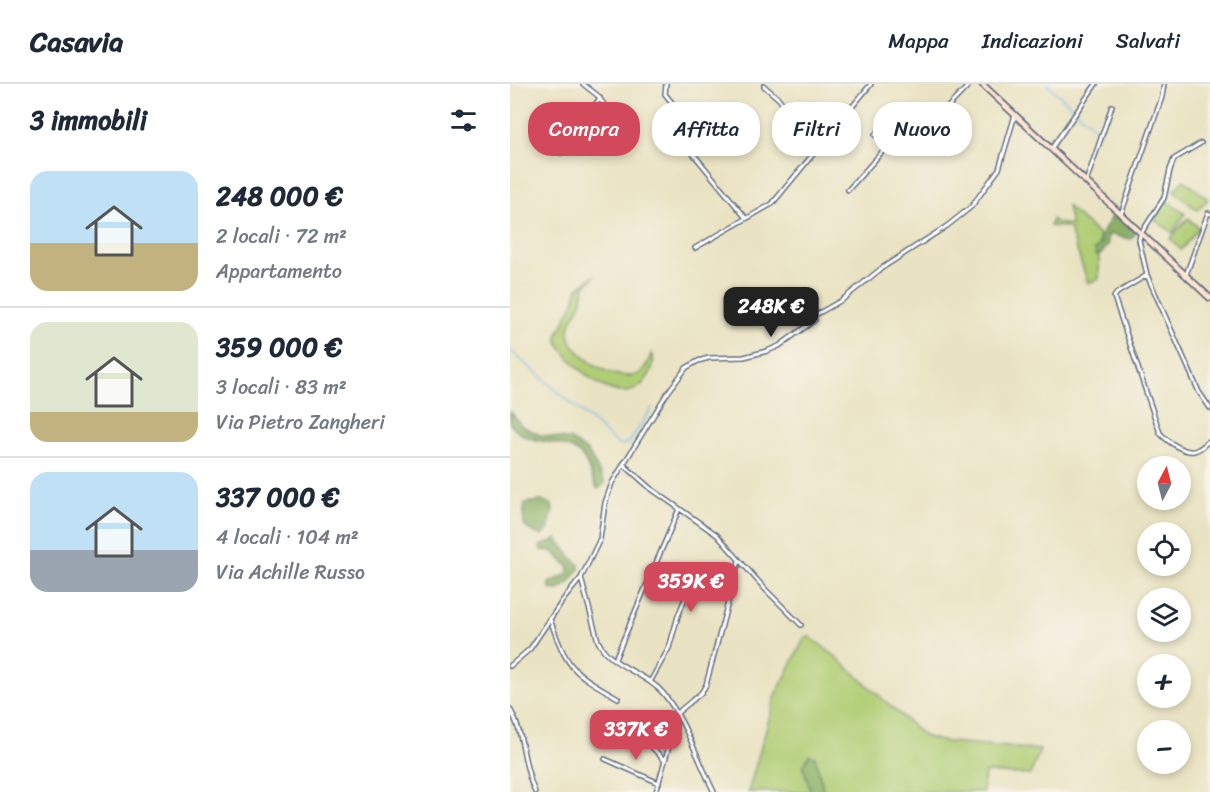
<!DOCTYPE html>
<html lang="it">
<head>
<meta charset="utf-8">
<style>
  :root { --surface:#fff; --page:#f2f2f3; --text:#1f2937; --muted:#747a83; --line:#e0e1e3; --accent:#d1495b }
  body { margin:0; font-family:Sriracha,sans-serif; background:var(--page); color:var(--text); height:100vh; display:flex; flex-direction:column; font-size:22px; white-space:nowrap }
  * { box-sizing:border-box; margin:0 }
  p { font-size:20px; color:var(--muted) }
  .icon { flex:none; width:33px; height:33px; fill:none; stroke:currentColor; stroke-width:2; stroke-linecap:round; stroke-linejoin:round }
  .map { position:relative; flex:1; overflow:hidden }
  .sheet { display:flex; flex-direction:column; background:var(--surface); width:510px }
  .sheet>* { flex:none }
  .guide { position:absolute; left:18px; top:18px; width:570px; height:54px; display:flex; gap:12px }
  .needle { width:39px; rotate:7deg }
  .buttons { position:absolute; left:627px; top:372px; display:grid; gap:12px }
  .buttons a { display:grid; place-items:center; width:54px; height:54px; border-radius:50%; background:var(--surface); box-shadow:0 3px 9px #0003; font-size:30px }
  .price { position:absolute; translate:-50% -51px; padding:0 14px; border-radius:12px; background:var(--accent); color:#fff; font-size:20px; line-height:39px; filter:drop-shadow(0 2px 3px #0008) }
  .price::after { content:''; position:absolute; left:50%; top:36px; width:18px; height:14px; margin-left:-9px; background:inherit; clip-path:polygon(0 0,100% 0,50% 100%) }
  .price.on { background:#222; color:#fff }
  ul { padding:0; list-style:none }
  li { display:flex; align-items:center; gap:18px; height:150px; padding:0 30px }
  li+li { border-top:2px solid var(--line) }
  li span { display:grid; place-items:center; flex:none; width:168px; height:120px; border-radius:18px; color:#555 }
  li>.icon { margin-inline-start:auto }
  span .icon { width:72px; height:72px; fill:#fffc; stroke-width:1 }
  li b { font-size:26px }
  h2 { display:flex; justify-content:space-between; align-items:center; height:72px; padding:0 30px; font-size:26px }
  .tag { padding:0 21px; border-radius:24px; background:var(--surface); box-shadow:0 3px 9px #0003; font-size:21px; line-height:54px }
  .tag.on { background:var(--accent); color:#fff }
  header { display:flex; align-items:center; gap:36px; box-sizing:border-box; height:84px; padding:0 30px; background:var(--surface); border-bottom:2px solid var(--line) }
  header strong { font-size:28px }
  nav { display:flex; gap:33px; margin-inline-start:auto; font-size:21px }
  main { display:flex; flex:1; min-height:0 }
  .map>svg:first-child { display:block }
  .green { fill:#b0ce75; stroke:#667e6a; stroke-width:1.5 }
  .forest { fill:#8cb166; stroke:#547062; stroke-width:1.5 }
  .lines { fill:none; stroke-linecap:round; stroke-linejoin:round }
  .stream { stroke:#6fb9e8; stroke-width:1.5 }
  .street-casing { stroke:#636e81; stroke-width:6 }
  .secondary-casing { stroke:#636e81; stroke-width:8 }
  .street { stroke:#fff; stroke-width:3 }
  .secondary { stroke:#fde4d1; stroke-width:4.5 }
</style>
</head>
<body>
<header>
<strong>Casavia</strong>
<nav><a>Mappa</a><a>Indicazioni</a><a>Salvati</a></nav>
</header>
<main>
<section class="sheet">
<h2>3 immobili<svg class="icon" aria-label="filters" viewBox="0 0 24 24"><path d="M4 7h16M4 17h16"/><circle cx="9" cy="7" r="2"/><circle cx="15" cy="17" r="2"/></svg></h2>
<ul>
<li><span style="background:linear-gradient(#bfe0f5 60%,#c2b280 0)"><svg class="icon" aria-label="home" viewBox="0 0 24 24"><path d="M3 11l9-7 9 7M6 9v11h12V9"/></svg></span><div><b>248 000 €</b><p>2 locali · 72 m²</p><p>Appartamento</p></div></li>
<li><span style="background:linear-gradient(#dfe7d0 75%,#c2b280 0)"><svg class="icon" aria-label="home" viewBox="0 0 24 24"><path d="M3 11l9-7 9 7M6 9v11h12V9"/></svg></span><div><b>359 000 €</b><p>3 locali · 83 m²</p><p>Via Pietro Zangheri</p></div></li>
<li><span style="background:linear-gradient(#bfe0f5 65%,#9aa5b1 0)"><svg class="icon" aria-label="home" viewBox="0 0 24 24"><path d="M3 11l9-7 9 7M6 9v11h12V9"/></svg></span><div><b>337 000 €</b><p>4 locali · 104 m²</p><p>Via Achille Russo</p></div></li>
</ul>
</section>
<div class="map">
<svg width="700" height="708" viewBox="0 0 700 708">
  <rect width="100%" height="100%" fill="#f7f3e8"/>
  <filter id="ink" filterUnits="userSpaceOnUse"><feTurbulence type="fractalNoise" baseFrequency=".0167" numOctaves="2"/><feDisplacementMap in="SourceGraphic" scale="12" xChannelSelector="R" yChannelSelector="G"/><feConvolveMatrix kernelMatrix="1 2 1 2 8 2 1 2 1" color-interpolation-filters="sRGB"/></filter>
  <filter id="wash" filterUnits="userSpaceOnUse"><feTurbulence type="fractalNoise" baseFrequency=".008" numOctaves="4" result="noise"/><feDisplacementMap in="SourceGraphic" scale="24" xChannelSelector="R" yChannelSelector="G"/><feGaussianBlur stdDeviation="1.35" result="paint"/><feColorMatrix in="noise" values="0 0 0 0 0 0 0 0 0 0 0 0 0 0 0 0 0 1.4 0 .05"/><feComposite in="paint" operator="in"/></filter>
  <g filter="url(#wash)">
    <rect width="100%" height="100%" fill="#eae3c3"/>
    <path class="green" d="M674,96L698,115L687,126L664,107Z
      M657,117L675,130L663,149L644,135Z
      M557,122L589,151V195L578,199L560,146L556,143L540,142L542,135L547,139L561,141Z
      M678,134L689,144L671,166L660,155Z
      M84,192C82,197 78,198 75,202C72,206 73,211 72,215C69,228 58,235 59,249C60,273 113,303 131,288C137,284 139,274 142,269C145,277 143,284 139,291C115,334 63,285 48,258L47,252L64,218L68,204Z
      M295,553H300L325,572L414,652L429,657L530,666L520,691L475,688L473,708H314L305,673L293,683L301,708H238L266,611Z"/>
    <path class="forest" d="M606,129L626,148L621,155L598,150V161L591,170L586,171L585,166L591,160V151C597,143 598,135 606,129Z
      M0,327L12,342L30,351L61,356L78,368L95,399L88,405C79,392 79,374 64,366C42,353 19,363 0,340Z
      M31,417L41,420L43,425L38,446L32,451C11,446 12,439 15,419Z
      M46,454L63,475L69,480V485L60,498L49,506L40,505L39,499L58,490L59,483L42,467L31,466L30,462L43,457Z
      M299,671L305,673L314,708H301L293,683Z"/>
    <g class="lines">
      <path class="stream" d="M537,0L591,49
        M0,266L109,361L119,359L142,324"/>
    </g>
  </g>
  <g filter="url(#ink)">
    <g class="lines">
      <g class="street-casing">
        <path id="street" d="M73,0L87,11L110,42
          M156,0L155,10L168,26L171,49L176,61L236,134
          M254,2L269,15L307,65
          M365,51L380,34L387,31L431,30L460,0
          M691,59L664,75L660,86L654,114L630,151L629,156L637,191L607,209L604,213L650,349C656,356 673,369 684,367C690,366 695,360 700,356
          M541,65L586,0
          M51,69L90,14
          M576,98L602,22
          M338,106L389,49L405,41L408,30
          M611,130L652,13L654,0
          M185,164L262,120L361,0
          M637,191L689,308L700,324
          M676,191L698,129L700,130
          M113,380L140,404L207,451L256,506L291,541
          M71,494L88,557C100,583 135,588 153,609C174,634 189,678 204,708
          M40,535C58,587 62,587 108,614
          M105,575L169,425
          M0,582L20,565L53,516L71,494L90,455L95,419L102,399L156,311L176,284L188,277L199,274L234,273L257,267L269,262L305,236L302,233L332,216L372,184L437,142L461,123L489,85L505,31
          M140,598L159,564L168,532L180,502L146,481
          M0,625C15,651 12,681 25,708
          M166,630L191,609L196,601L229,477
          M124,650L136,657L154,676
          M95,675L149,699
          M146,708L167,634"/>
      </g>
      <g class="secondary-casing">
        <path id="secondary" d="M472,0L700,214"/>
      </g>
      <use href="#street" class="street"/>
      <use href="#secondary" class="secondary"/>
    </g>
  </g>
</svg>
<div class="buttons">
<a><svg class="needle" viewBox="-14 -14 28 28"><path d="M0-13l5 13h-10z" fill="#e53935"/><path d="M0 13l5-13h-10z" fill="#747a83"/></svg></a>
<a><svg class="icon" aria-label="locate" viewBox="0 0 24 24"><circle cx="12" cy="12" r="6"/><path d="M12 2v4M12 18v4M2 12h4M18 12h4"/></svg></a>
<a><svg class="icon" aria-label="layers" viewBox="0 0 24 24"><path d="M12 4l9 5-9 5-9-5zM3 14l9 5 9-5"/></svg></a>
<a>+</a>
<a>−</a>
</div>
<b class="price on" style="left:261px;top:254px">248K €</b>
<b class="price" style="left:181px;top:529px">359K €</b>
<b class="price" style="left:126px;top:677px">337K €</b>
<div class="guide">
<a class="tag on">Compra</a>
<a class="tag">Affitta</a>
<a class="tag">Filtri</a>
<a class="tag">Nuovo</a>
</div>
</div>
</main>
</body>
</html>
